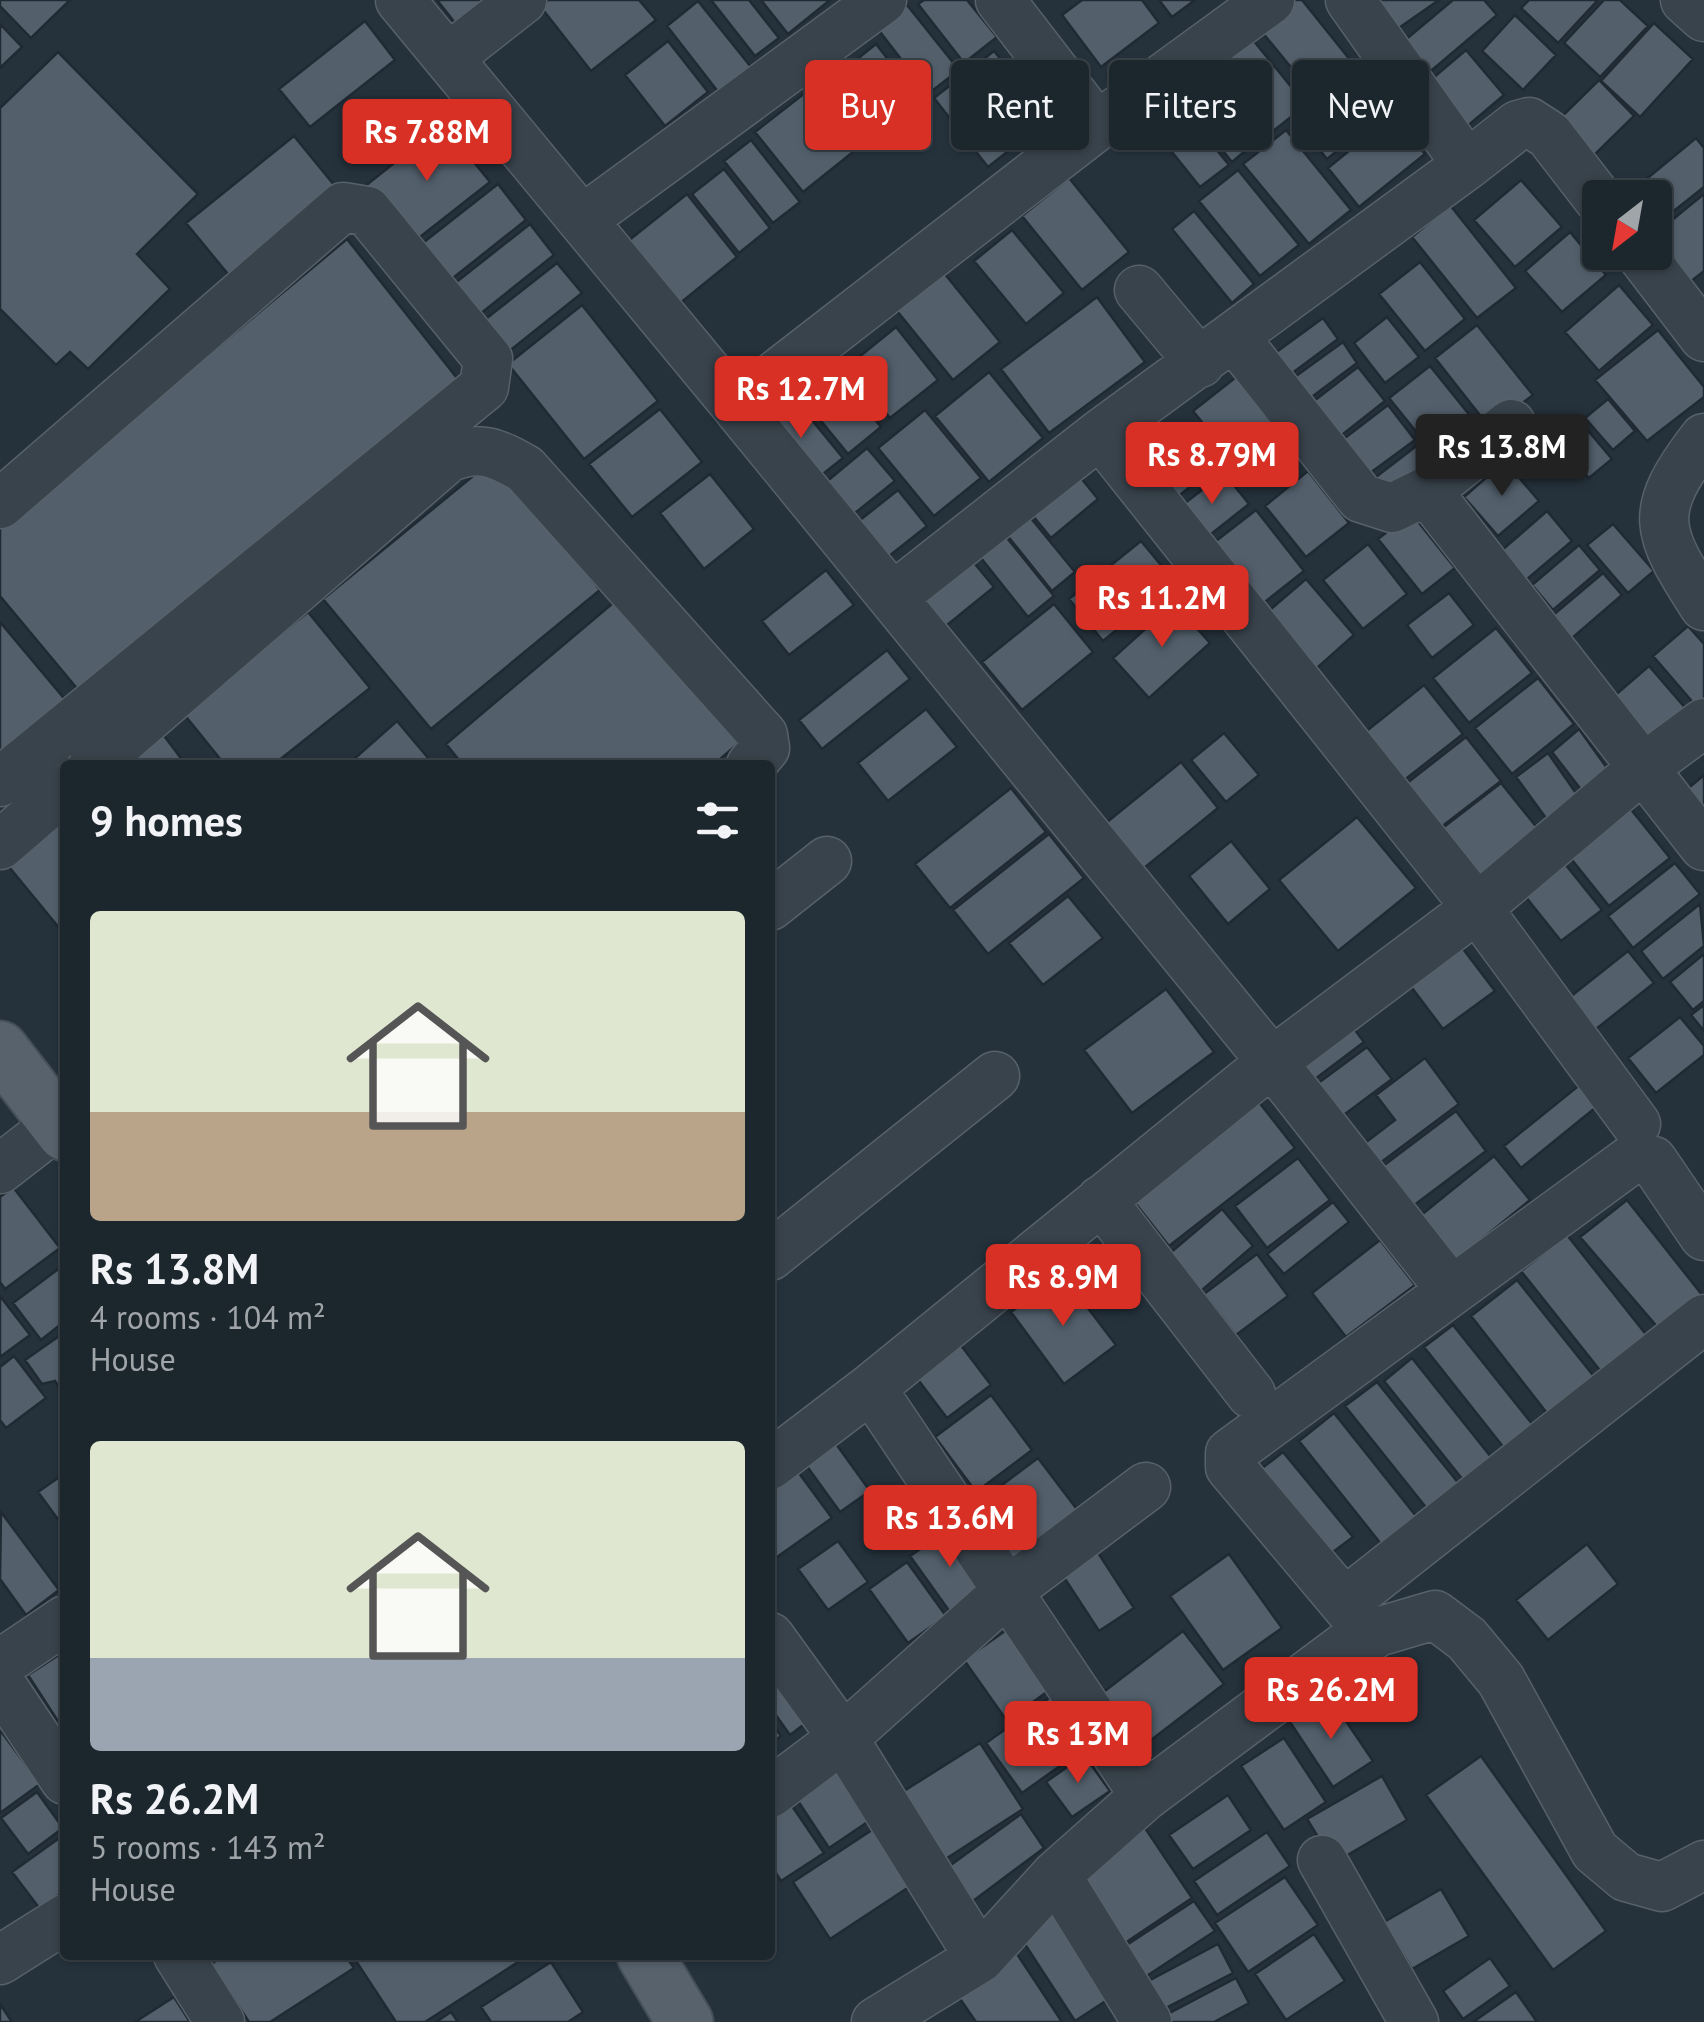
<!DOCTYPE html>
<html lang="en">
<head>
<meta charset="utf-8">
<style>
  :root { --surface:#1c262d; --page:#293239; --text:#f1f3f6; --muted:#a0a5aa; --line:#3a4349; --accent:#d93025 }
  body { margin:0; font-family:"PT Sans",sans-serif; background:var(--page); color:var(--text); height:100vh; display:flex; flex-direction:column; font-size:38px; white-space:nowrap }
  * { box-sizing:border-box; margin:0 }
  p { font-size:32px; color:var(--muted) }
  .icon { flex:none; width:55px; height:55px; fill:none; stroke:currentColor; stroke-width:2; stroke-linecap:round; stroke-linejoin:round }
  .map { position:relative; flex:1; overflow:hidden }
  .panel { position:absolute; left:60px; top:760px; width:715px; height:1200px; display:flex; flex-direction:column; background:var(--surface); border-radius:10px; box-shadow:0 2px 8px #0004,0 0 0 2px var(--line) }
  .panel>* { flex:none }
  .guide { position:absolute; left:805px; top:60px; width:748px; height:90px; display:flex; gap:20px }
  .needle { width:65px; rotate:211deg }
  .controls { position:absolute; left:1582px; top:180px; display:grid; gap:20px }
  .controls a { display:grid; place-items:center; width:90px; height:90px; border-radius:10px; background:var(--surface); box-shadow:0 2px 8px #0004,0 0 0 2px var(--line); font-size:50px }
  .price { position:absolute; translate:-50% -85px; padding:0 22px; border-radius:10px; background:var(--accent); color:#fff; font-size:32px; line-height:65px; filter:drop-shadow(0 2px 5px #0008) }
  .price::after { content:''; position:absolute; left:50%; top:60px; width:30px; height:22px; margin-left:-15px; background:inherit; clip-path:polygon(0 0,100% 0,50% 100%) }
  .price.current { background:#222; color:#fff }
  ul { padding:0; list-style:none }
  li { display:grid; align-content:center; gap:20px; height:530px; padding:0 30px }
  li span { display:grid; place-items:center; height:310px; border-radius:10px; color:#555 }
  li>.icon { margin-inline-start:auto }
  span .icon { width:180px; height:180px; fill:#fffc; stroke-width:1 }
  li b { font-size:42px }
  h2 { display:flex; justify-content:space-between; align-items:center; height:120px; padding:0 30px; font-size:42px }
  .tag { padding:0 35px; border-radius:10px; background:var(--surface); box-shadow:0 2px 8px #0004,0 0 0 2px var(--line); font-size:35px; line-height:90px }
  .tag.current { background:var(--accent); color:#fff }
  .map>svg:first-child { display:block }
  .building { fill:#53606c; stroke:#202a33; stroke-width:2.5 }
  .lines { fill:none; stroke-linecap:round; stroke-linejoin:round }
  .minor-casing { stroke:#57616a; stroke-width:51 }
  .major-casing { stroke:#454f58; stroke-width:59 }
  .minor { stroke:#39434c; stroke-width:48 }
  .major { stroke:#57626c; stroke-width:55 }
</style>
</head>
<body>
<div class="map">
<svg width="1704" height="2022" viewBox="0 0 1704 2022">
  <rect width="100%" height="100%" fill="#25323c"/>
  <path class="building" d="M0,0H70L31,38L0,6Z
    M437,0H505L463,33Z
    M548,0H639L656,20L591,71L540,6Z
    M711,0H749L779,38L755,56Z
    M761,0H830L788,34Z
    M924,0H967L997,37L964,63L918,4Z
    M1082,0H1142L1159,23L1101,67L1062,15Z
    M1159,0H1195L1172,17Z
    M1289,0H1302L1351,61L1312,93L1257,26Z
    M1371,0H1439L1393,32Z
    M1453,0H1484L1497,15L1425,76L1398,46Z
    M1529,0H1598L1558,43L1521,8Z
    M1604,0H1620L1648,26L1600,77L1564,43Z
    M698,1L751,67L719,93L667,26Z
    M907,5L959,70L928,94L877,28Z
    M1515,15L1556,55L1523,90L1482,51Z
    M365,21L395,60L310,127L279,89Z
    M1654,23L1693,59L1640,117L1601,81Z
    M0,24L22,47L0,68Z
    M1244,29L1306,105L1267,136L1205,61Z
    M668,41L708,92L665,126L625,75Z
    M876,44L919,99L879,131L836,76Z
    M1466,50L1504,95L1458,134L1420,89Z
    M994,51L1049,119L988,167L934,98Z
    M58,52L198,194L137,254L170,289L88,369L70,352L56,365L0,309V108Z
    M1201,71L1257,141L1232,162L1175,92Z
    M1366,78L1390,108L1327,159L1303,129Z
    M1599,80L1634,116L1583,166L1548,130Z
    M810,89L858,148L803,192L755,132Z
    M1172,95L1229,165L1200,187L1144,117Z
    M1393,115L1425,154L1359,207L1328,168Z
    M443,124L490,182L411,244L364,187Z
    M1286,130L1351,210L1309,244L1243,164Z
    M294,136L339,191L232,279L186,223Z
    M1696,138L1704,148V187L1670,214L1644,181Z
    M751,140L800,202L773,223L724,161Z
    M724,169L770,228L739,253L692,194Z
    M1238,170L1299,245L1260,276L1199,201Z
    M1069,178L1129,252L1082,290L1022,216Z
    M1521,180L1562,227L1515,267L1474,220Z
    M498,184L526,220L439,289L410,253Z
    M687,194L737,257L679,304L628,241Z
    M1704,194V271L1680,290L1655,252V234Z
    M1450,205L1516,288L1477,318L1412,237Z
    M1194,211L1254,284L1232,303L1172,229Z
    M530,224L554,255L470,322L445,291Z
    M1012,230L1064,293L1026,324L974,261Z
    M1570,232L1606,275L1562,312L1525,271Z
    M347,239L468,392L90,704L0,596V529Z
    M1420,262L1465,319L1425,351L1379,294Z
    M557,263L582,293L503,356L478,325Z
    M944,273L1000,342L953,380L897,311Z
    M1619,285L1653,325L1599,371L1565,332Z
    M1097,297L1145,362L1049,433L1001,369Z
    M582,305L658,401L584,459L508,364Z
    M1387,317L1419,357L1385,383L1354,343Z
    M1323,318L1338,339L1291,374L1275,353Z
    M1477,325L1533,395L1490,428L1435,358Z
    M896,327L938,380L890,418L848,366Z
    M1658,330L1704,387V397L1647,441L1595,380Z
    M1343,342L1357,363L1309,399L1292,379Z
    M828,362L881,427L848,454L795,389Z
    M1430,366L1484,433L1443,465L1389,398Z
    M1358,367L1385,401L1338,438L1310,404Z
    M989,372L1043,438L989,482L935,416Z
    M1240,374L1277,420L1230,457L1193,411Z
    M793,397L843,458L809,485L760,424Z
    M1608,399L1635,431L1613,450L1585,418Z
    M1388,405L1415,440L1366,476L1341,441Z
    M660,409L702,462L632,517L589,464Z
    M925,410L981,478L934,516L878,448Z
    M1579,420L1612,459L1589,478L1555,439Z
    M1195,434L1219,464L1176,498L1152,467Z
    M1419,444L1440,469L1391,507L1372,480Z
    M867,448L895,481L845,521L819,488Z
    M495,458L600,590L431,729L323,599Z
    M1505,461L1539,501L1498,536L1464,497Z
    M1072,467L1098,499L1051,538L1025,506Z
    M1308,471L1349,523L1306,557L1265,506Z
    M1224,473L1249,504L1201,542L1176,510Z
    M710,474L754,529L704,569L660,513Z
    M898,490L927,526L879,564L850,528Z
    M1256,510L1304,571L1256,609L1207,548Z
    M1025,511L1075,572L1052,591L1002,529Z
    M1547,511L1572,541L1526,580L1501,551Z
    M1411,513L1455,568L1422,594L1378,539Z
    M1613,524L1654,571L1628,593L1587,545Z
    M999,528L1054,596L1028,617L973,548Z
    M1141,541L1175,582L1103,641L1069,599Z
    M1368,544L1407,594L1363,629L1323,580Z
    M1579,545L1600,570L1553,610L1532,585Z
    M965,552L994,587L936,634L908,599Z
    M826,570L854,605L789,655L762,621Z
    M1603,573L1622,595L1571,639L1552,616Z
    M1306,579L1354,635L1308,676L1258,620Z
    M1449,593L1474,625L1432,658L1407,625Z
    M619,598L740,742L713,765H463L446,744Z
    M1174,603L1210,643L1149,698L1113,658Z
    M1054,604L1093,652L1022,710L982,662Z
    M308,612L370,688L273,765H225L183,713Z
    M0,622L73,709L0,770Z
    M1688,626L1704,644V699L1696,706L1653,656Z
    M1496,628L1532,673L1469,723L1433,678Z
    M887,650L910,679L822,749L799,720Z
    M1649,666L1687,710L1651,741L1613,697Z
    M1538,678L1574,724L1512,774L1475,728Z
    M1424,685L1463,734L1398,785L1359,737Z
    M926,709L957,747L888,801L858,763Z
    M397,721L434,765H359L354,759Z
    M1579,729L1612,775L1586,796L1552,752Z
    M162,733L186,765H123Z
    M1224,733L1259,775L1226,802L1191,760Z
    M1466,737L1501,781L1436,831L1402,787Z
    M1548,753L1580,799L1548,821L1516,777Z
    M1181,762L1218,808L1133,877L1096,831Z
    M1704,775V815L1686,790Z
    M1501,783L1539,830L1474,881L1436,833Z
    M1011,788L1046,832L950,908L915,864Z
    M1621,797L1670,858L1609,906L1560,845Z
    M65,813V935L5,862Z
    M1357,817L1416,888L1338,951L1279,880Z
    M1049,834L1084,878L988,954L953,910Z
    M1231,841L1270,889L1228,924L1189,876Z
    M1557,854L1602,910L1561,941L1517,886Z
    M1675,863L1700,894L1633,948L1608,916Z
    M1068,896L1103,938L1043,985L1009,943Z
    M1700,904L1704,946L1663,979L1641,951Z
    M1454,937L1495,991L1443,1029L1403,976Z
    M1628,951L1654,983L1591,1033L1565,1001Z
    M1704,954V1001L1693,1010L1670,982Z
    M1166,989L1214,1052L1132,1113L1084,1050Z
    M1704,1005V1031L1691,1015Z
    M1680,1017L1704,1046V1055L1656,1093L1628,1058Z
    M1346,1018L1364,1042L1311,1082L1293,1057Z
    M1367,1047L1392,1079L1341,1117L1317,1084Z
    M1425,1058L1459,1104L1376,1166L1361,1146L1395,1120L1376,1095Z
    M1582,1083L1600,1104L1521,1168L1504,1146Z
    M1251,1092L1295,1148L1169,1246L1125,1190Z
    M1456,1111L1486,1151L1405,1212L1375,1172Z
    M1494,1156L1530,1200L1456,1260L1420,1216Z
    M1298,1158L1330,1200L1267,1248L1235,1206Z
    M13,1187L60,1248L5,1289L0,1282V1197Z
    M1627,1200L1703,1296L1660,1330L1580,1237Z
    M1333,1202L1349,1222L1284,1274L1267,1254Z
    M1222,1209L1253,1246L1201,1291L1169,1254Z
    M1567,1235L1656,1347L1610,1383L1521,1271Z
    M1380,1240L1415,1285L1346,1337L1312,1293Z
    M1257,1254L1288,1296L1236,1335L1204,1294Z
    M65,1264V1321L41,1340L13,1303Z
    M1062,1274L1116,1345L1064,1384L1011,1312Z
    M1517,1280L1604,1389L1557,1426L1471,1316Z
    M0,1296L30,1335L0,1357Z
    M1453,1325L1541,1435L1512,1458L1424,1347Z
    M65,1332V1396L55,1381L42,1384L25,1360Z
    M960,1344L991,1385L947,1418L916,1377Z
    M14,1356L46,1398L6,1428L0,1420V1367Z
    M1412,1358L1503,1472L1475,1495L1384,1381Z
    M1377,1382L1468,1495L1436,1520L1345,1406Z
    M991,1395L1032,1450L976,1492L935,1437Z
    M1334,1413L1424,1526L1389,1554L1299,1441Z
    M831,1437L870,1491L840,1512L801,1458Z
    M1283,1452L1353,1537L1321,1561L1252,1476Z
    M1038,1458L1082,1516L1018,1564L974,1506Z
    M793,1465L832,1518L770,1562V1481Z
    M65,1473V1529L38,1492Z
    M1,1512L59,1590L26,1615L0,1579Z
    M950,1529L989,1583L950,1612L910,1556Z
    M838,1541L868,1582L828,1610L798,1569Z
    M1091,1542L1134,1608L1099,1631L1056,1565Z
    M1587,1544L1618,1584L1548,1640L1516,1600Z
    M1229,1554L1282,1628L1223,1670L1170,1596Z
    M907,1562L946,1616L908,1643L869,1589Z
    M1012,1626L1055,1686L1007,1721L964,1660Z
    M1183,1631L1224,1684L1138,1750L1097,1697Z
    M65,1651V1732L28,1675Z
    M781,1669L815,1716L790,1735L770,1707V1678Z
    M1052,1696L1088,1746L1022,1793L986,1743Z
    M1329,1696L1373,1761L1333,1787L1290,1722Z
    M770,1721L781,1736L770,1744Z
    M0,1730L40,1784L0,1813Z
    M1284,1738L1326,1802L1284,1830L1241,1766Z
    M980,1743L1023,1809L941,1862L896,1796Z
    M1084,1755L1110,1791L1072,1817L1046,1782Z
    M1481,1756L1606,1931L1553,1970L1426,1795Z
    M837,1767L872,1819L829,1848L794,1795Z
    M1382,1776L1407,1820L1334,1863L1307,1819Z
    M37,1792L63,1828L28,1854L1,1818Z
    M1228,1795L1251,1830L1193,1869L1169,1835Z
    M790,1803L824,1853L781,1881L770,1864V1816Z
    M1021,1814L1044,1848L973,1901L948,1867Z
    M1141,1822L1192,1898L1116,1949L1065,1873Z
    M875,1828L912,1885L830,1939L793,1882Z
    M1267,1832L1290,1866L1217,1915L1194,1881Z
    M65,1834V1890L40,1909L12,1872Z
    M1285,1877L1318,1925L1248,1972L1215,1923Z
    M1441,1889L1469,1936L1412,1969L1384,1922Z
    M1194,1901L1215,1931L1139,1981L1119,1950Z
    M1060,1905L1118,1993L1075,2021L1017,1932Z
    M1314,1934L1345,1981L1286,2020L1255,1974Z
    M1218,1944L1233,1973L1156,2013L1141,1985Z
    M1017,1954L1062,2022H976L956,1993Z
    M225,1955H345L354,1968L270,2022H249L211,1964Z
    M366,1955H529L425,2022H396L356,1961Z
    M1490,1958L1510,1986L1463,2019L1443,1991Z
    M551,1962L583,2012L568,2022H491L481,2007Z
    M1236,1978L1249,2003L1214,2022H1168L1164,2016Z
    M1516,1992L1537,2022H1473Z
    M174,1997L190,2022H135Z
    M0,2004L12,2022H0Z
    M451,2012L458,2022H436Z"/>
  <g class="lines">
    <g class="minor-casing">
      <path id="minor" d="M400,0L736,406
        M1000,0L1097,126
        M1270,0L1097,126L736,406L1272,1062L1440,1276
        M1685,0L1704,17
        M448,58L522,0
        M1467,165L1518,125L1529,122L1549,135L1600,201
        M582,220L882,0
        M1639,252L1704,337
        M1139,290L1200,363
        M1234,337L1361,498L1392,508L1427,491
        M1511,424L1427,491L1704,846
        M1100,434L1467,165L1350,0
        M1704,438C1646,513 1656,531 1704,606
        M0,504L343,207L367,211L488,359L484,387L0,782
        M894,596L1100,434L1477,908L1636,1124
        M93,765L448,458C479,444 497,453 525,469L763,735L765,748L751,765
        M0,845L65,789
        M770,906L827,861
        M0,1169L58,1124
        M1101,1200L1251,1394
        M770,1256L995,1076
        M871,1388L1272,1062L1477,908L1643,768L1704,723
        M770,1465L871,1388L1145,1796
        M1345,1602L1704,1319
        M1372,1636L1230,1467V1453L1632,1159L1653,1161L1704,1236
        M770,1637L843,1738L980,1958
        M0,1664L65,1620
        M0,1683L65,1780
        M770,1793L843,1738L1010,1589L1146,1487
        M1322,1860L1414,2022
        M1056,1875L1145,1796L1357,1638L1435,1615L1467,1639L1501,1680L1595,1851L1626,1877L1662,1887L1704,1865
        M178,1955L220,2022
        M0,1960L65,1919
        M876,2022L980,1958L1056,1875L1147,2022"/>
    </g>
    <g class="major-casing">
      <path id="major" d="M0,1049L65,1133
        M645,1955L685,2022"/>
    </g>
    <use href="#minor" class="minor"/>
    <use href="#major" class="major"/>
  </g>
</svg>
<div class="controls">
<a><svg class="needle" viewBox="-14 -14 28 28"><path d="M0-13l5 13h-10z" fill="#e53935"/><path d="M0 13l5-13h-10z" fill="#a0a5aa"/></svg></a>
</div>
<b class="price" style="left:427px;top:184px">Rs 7.88M</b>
<b class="price" style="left:801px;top:441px">Rs 12.7M</b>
<b class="price current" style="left:1502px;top:499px">Rs 13.8M</b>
<b class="price" style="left:1212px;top:507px">Rs 8.79M</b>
<b class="price" style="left:1162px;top:650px">Rs 11.2M</b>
<b class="price" style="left:1063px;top:1329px">Rs 8.9M</b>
<b class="price" style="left:950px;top:1570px">Rs 13.6M</b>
<b class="price" style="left:1331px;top:1742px">Rs 26.2M</b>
<b class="price" style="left:1078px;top:1786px">Rs 13M</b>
<div class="guide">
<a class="tag current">Buy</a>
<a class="tag">Rent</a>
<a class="tag">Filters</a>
<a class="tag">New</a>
</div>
<section class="panel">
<h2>9 homes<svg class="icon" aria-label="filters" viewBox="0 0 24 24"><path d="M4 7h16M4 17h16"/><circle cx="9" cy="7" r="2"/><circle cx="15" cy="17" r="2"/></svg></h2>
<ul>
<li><span style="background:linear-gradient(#dfe7d0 65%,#b9a48a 0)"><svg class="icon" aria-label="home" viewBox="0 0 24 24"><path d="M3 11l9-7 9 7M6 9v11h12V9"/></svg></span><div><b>Rs 13.8M</b><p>4 rooms · 104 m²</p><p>House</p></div></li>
<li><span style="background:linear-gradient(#dfe7d0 70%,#9aa5b1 0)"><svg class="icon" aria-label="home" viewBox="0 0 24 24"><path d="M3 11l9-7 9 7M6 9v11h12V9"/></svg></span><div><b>Rs 26.2M</b><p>5 rooms · 143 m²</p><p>House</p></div></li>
</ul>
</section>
</div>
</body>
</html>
